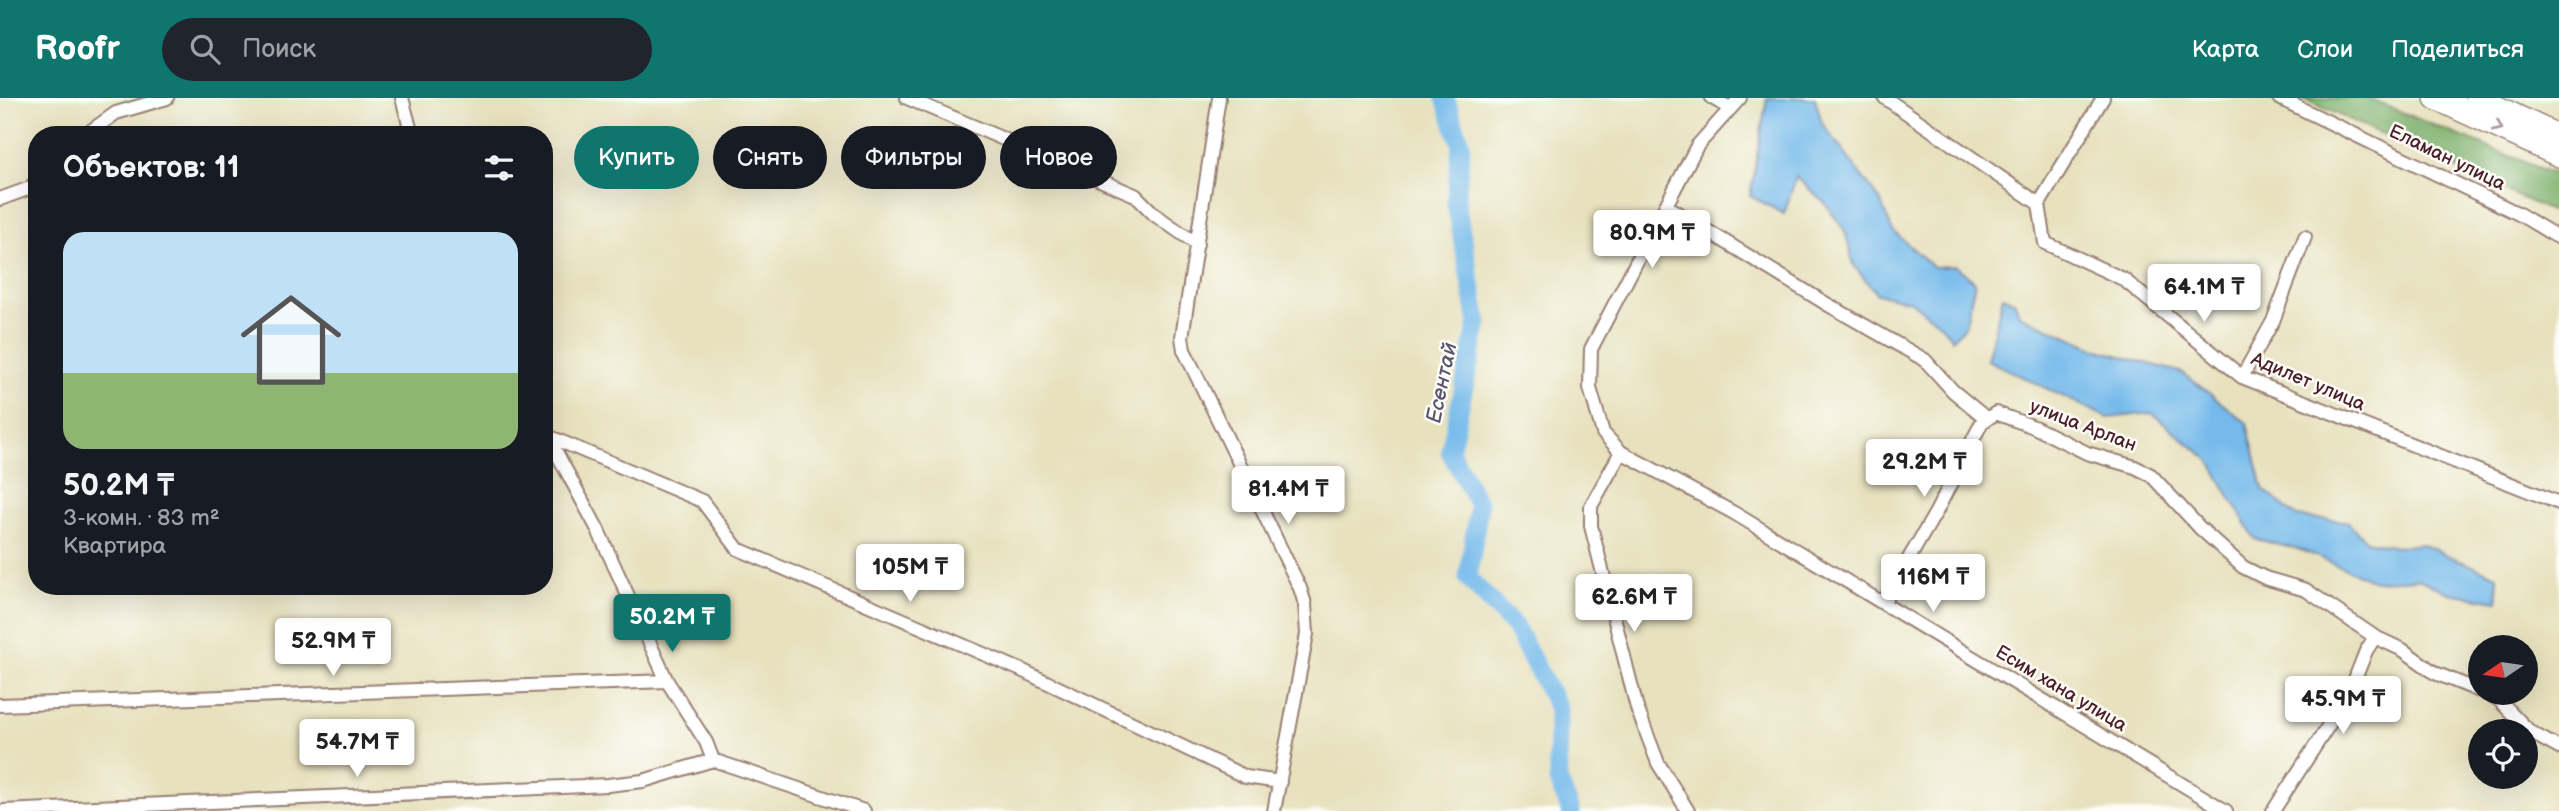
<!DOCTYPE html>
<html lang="ru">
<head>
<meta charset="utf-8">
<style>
  :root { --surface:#171b24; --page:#20242c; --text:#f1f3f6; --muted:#9ea1a6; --line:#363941; --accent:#0f766e }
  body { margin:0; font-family:"Balsamiq Sans",sans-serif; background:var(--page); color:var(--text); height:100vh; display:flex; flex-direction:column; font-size:26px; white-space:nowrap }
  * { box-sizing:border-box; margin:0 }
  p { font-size:23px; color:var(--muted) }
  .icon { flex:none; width:38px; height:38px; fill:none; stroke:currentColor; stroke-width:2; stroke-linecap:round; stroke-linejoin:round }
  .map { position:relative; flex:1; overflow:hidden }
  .sheet { position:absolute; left:28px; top:28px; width:525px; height:469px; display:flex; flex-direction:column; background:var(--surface); border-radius:28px; box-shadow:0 7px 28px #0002 }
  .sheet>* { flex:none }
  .banner { position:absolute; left:574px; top:28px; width:665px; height:63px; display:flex; gap:14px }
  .needle { width:46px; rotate:257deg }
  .tools { position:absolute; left:2468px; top:537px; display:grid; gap:14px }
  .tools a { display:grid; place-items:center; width:70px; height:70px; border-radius:50%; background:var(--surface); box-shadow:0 7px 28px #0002; font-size:35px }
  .price { position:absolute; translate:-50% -60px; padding:0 16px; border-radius:7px; background:#fff; color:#222; font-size:23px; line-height:46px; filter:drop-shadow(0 2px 4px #0008) }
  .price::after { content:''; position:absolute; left:50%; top:42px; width:21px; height:16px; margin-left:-10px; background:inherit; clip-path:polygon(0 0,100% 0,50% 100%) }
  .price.current { background:var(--accent); color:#fff }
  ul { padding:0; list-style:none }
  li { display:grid; align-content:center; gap:14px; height:371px; padding:0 35px }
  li+li { border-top:2px solid var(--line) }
  li span { display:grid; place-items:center; height:217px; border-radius:21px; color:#555 }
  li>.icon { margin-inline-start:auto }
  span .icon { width:126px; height:126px; fill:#fffc; stroke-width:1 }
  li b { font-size:30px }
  h2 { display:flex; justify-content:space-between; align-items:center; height:84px; padding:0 35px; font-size:30px }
  .chip { padding:0 24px; border-radius:32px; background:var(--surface); box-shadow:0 7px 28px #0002; font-size:24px; line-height:63px }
  .chip.current { background:var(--accent); color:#fff }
  header { display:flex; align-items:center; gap:42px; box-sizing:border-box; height:98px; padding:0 35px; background:var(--accent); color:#fff }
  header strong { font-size:33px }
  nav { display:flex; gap:38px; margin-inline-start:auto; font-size:24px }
  .search { width:490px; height:63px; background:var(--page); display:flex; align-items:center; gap:18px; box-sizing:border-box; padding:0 24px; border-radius:38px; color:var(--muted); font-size:26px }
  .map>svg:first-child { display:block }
  .forest { fill:#7eb06c; stroke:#64684c; stroke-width:2 }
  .water { fill:#74baeb; stroke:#5f6c8b; stroke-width:2 }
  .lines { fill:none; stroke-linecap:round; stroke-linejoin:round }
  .river { stroke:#74baeb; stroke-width:19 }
  .street-casing { stroke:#988074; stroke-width:16 }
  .highway-casing { stroke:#988074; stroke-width:26 }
  .street { stroke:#fff; stroke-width:12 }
  .highway { stroke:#fff; stroke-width:23 }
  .oneway { stroke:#ae9aa0 }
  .labels { text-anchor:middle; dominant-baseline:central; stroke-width:5; stroke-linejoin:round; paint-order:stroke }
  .street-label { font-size:19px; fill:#4a1f2b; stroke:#fdfcf7 }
  .water-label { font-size:21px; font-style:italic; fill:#59556e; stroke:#fdfcf7 }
</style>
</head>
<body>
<header>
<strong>Roofr</strong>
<div class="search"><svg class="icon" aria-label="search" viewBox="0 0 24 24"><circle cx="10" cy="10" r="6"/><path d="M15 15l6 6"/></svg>Поиск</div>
<nav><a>Карта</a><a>Слои</a><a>Поделиться</a></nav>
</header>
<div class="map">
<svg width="2559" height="713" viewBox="0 0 2559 713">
  <rect width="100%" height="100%" fill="#fdfcf7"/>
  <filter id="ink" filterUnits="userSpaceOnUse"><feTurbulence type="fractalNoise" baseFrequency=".0143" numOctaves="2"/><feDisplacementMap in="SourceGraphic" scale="14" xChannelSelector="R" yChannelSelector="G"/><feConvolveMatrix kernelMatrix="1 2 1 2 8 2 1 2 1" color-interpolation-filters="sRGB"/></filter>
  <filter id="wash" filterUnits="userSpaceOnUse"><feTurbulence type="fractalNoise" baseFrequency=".00686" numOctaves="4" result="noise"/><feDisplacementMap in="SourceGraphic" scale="28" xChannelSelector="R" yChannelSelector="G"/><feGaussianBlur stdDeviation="1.57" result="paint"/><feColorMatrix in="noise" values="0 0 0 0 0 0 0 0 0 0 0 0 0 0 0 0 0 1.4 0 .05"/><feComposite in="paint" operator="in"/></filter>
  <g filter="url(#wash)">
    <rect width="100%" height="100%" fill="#e7e1be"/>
    <path class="forest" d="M2302,0H2366L2559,78V117Z"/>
    <path class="water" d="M1767,0H1815L1822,25L1880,102L1892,132L1933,169L1956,168L1975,184L1965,229L1952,241L1941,227L1911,203L1877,196L1854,168L1845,133L1824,104L1796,79L1784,116L1750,98Z
      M2003,198L2015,204L2019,217L2102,253L2183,275L2247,325L2263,391L2297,419L2346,423L2367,443L2397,449L2421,446L2497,478L2498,503L2449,495L2419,481L2374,483L2304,453L2255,441L2209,362L2152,315L2108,320L1987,262Z"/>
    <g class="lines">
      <path class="river" d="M1445,0L1461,46L1456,105L1478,225L1450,353L1479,407L1468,480L1515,529L1558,610V682L1571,713"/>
    </g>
  </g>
  <g filter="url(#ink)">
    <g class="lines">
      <g class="street-casing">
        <path id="street" d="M402,0L412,37
          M907,0L1135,97L1155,117L1197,146
          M1219,0L1182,239L1184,252L1300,490L1305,506L1307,536L1274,713
          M1712,0L1730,10
          M1740,0L1697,48L1591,251L1590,290L1603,335L1621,354L1734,415L2226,713
          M1885,0L2039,106L2045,145L2123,181L2242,279L2559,405
          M2279,0L2519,116L2559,140
          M85,37L116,15L167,0
          M0,101L30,90L37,83
          M2039,106L2103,0
          M1667,108L1825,205L1925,262L1953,293L1987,321L1996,315L2034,329L2087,355L2135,369L2151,377L2200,430L2243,469L2265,480L2306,492L2375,539L2403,552L2435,575L2480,593
          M2242,279L2273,223L2305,139
          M547,337L597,430L667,583L706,644L713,662L864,713
          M548,338L702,403L738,451L1021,572L1246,679L1280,684
          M1621,354L1591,408V428L1637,610L1658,665L1688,713
          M1883,505L1936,414L1982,324L1987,321
          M2485,595L2498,601L2530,634L2559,650
          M0,607L667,583
          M3,713L608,687L643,683L713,662
          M2273,713L2349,596L2366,553L2375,539"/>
      </g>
      <g class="highway-casing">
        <path id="highway" d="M2436,0L2559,57
          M2477,0L2559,39"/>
      </g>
      <use href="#street" class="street"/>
      <use href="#highway" class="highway"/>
    </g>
    <defs><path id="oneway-chevron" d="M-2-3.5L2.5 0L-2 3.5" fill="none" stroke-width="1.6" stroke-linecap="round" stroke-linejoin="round" transform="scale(1.75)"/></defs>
    <use class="oneway" href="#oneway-chevron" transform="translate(2498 29) rotate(25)"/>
  </g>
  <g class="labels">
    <g class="street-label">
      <text transform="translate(2447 60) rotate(26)">Еламан улица</text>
      <text transform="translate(2308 284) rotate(23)">Адилет улица</text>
      <text transform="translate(2083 328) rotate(21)">улица Арлан</text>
      <text transform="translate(2061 591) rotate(31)">Есим хана улица</text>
    </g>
    <g class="water-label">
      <text transform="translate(1442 285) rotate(-78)">Есентай</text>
    </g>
  </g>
</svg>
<div class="tools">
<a><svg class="needle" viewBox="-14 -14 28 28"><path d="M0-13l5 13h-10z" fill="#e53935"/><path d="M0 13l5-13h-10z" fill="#9ea1a6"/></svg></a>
<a><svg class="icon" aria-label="locate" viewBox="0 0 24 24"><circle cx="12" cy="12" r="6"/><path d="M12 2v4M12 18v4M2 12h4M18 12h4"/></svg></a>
</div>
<b class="price" style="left:1652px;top:172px">80.9M ₸</b>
<b class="price" style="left:2204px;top:226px">64.1M ₸</b>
<b class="price" style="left:1924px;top:401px">29.2M ₸</b>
<b class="price" style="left:1288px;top:428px">81.4M ₸</b>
<b class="price" style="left:910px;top:506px">105M ₸</b>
<b class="price" style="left:1933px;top:516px">116M ₸</b>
<b class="price" style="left:1634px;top:536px">62.6M ₸</b>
<b class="price current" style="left:672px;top:556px">50.2M ₸</b>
<b class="price" style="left:333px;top:580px">52.9M ₸</b>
<b class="price" style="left:2343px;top:638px">45.9M ₸</b>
<b class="price" style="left:357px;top:681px">54.7M ₸</b>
<div class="banner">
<a class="chip current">Купить</a>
<a class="chip">Снять</a>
<a class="chip">Фильтры</a>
<a class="chip">Новое</a>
</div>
<section class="sheet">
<h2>Объектов: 11<svg class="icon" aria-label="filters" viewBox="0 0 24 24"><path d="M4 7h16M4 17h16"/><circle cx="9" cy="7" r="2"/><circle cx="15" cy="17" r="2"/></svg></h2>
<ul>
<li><span style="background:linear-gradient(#bfe0f5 65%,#8fb573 0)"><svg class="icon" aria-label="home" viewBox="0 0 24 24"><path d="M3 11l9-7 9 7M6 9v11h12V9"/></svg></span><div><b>50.2M ₸</b><p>3-комн. · 83 m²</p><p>Квартира</p></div></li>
</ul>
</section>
</div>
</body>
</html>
